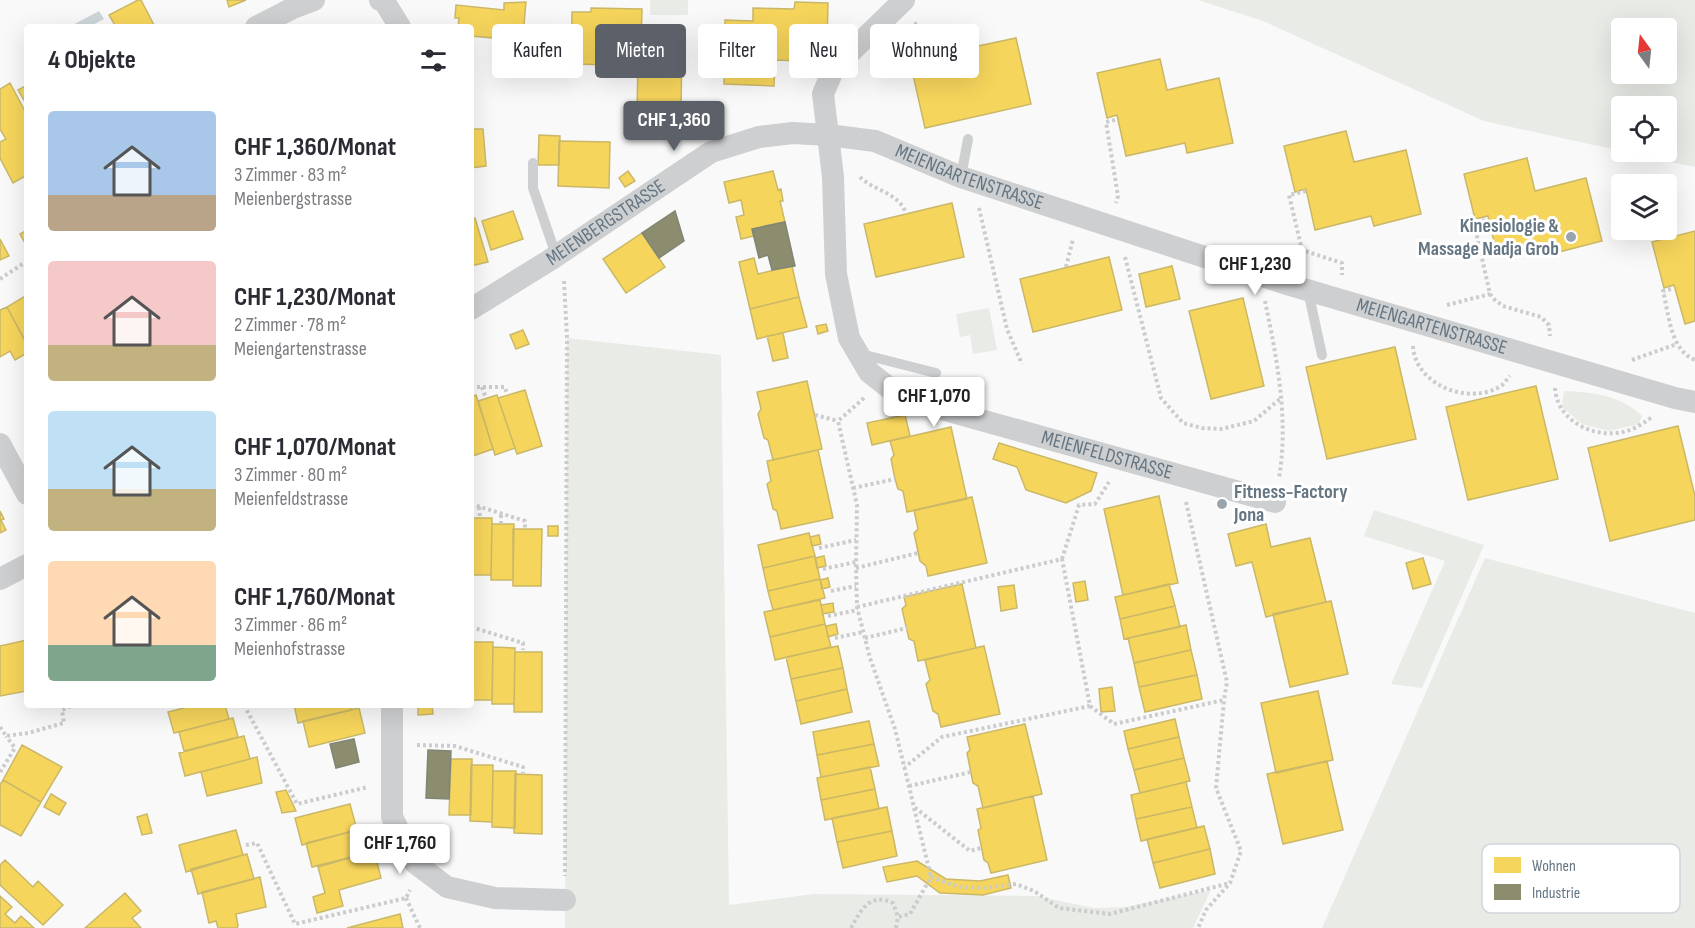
<!DOCTYPE html>
<html lang="de">
<head>
<meta charset="utf-8">
<style>
  :root { --surface:#fff; --page:#f7f7f7; --text:#2b2b33; --muted:#7c7c81; --accent:#5c6169 }
  body { margin:0; font-family:"Sofia Sans Condensed",sans-serif; background:var(--page); color:var(--text); height:100vh; display:flex; flex-direction:column; font-size:22px; white-space:nowrap }
  * { box-sizing:border-box; margin:0 }
  p { font-size:20px; color:var(--muted) }
  .icon { flex:none; width:33px; height:33px; fill:none; stroke:currentColor; stroke-width:2; stroke-linecap:round; stroke-linejoin:round }
  .map { position:relative; flex:1; overflow:hidden }
  .side { position:absolute; left:24px; top:24px; width:450px; height:684px; display:flex; flex-direction:column; background:var(--surface); border-radius:6px; box-shadow:0 6px 24px #0002 }
  .side>* { flex:none }
  .top-card { position:absolute; left:492px; top:24px; width:570px; height:54px; display:flex; gap:12px }
  .needle { width:39px; rotate:345deg }
  .fabs { position:absolute; left:1611px; top:18px; display:grid; gap:12px }
  .fabs a { display:grid; place-items:center; width:66px; height:66px; border-radius:6px; background:var(--surface); box-shadow:0 6px 24px #0002; font-size:30px }
  .price { position:absolute; translate:-50% -51px; padding:0 14px; border-radius:6px; background:#fff; color:#222; font-size:20px; line-height:39px; filter:drop-shadow(0 2px 3px #0008) }
  .price::after { content:''; position:absolute; left:50%; top:36px; width:18px; height:14px; margin-left:-9px; background:inherit; clip-path:polygon(0 0,100% 0,50% 100%) }
  .price.current { background:var(--accent); color:#fff }
  ul { padding:0; list-style:none }
  li { display:flex; align-items:center; gap:18px; height:150px; padding:0 24px }
  li span { display:grid; place-items:center; flex:none; width:168px; height:120px; border-radius:6px; color:#555 }
  li>.icon { margin-inline-start:auto }
  span .icon { width:72px; height:72px; fill:#fffc; stroke-width:1 }
  li b { font-size:26px }
  h2 { display:flex; justify-content:space-between; align-items:center; height:72px; padding:0 24px; font-size:26px }
  .pill { padding:0 21px; border-radius:6px; background:var(--surface); box-shadow:0 6px 24px #0002; font-size:21px; line-height:54px }
  .pill.current { background:var(--accent); color:#fff }
  .map>svg:first-child { display:block }
  .green { fill:#e8ebe6; fill-rule:evenodd }
  .water { fill:#ced6d9 }
  .homes { fill:#f6d55c; stroke:#cab868; stroke-width:1.5 }
  .industry { fill:#8c8c6e; stroke:#808574; stroke-width:1.5 }
  .lines { fill:none; stroke-linecap:round; stroke-linejoin:round }
  .path { stroke:#cbcccd; stroke-width:4; stroke-dasharray:3 3; stroke-linecap:butt }
  .lane { stroke:#cecfd0; stroke-width:10 }
  .street { stroke:#cecfd0; stroke-width:22 }
  .poi-dot { fill:#99a4ac; stroke:#fff; stroke-width:2 }
  .labels { text-anchor:middle; dominant-baseline:central; stroke-width:6; stroke-linejoin:round; paint-order:stroke }
  .street-label { font-size:20px; fill:#657683; stroke:#fff }
  .poi-label { font-size:20px; font-weight:bold; fill:#657683; stroke:#fff; text-anchor:end }
  .key { fill:#fff; stroke:#d1d6da; stroke-width:1.5 }
  .key-label { font-size:16px; fill:#657683 }
</style>
</head>
<body>
<div class="map">
<svg width="1695" height="928" viewBox="0 0 1695 928">
  <rect width="100%" height="100%" fill="#f9f9f9"/>
  <path class="green" d="M650,0H688V15H650Z
    M1198,0H1695V167L1624,152H1666V106H1622L1621,151L1484,121L1263,21ZM1622,28H1666V74H1622Z
    M989,308L997,350L973,354L970,335L960,337L956,314Z
    M567,338L721,355L729,905L814,894L1036,896L1094,908L1125,907L1211,890L1193,928H565Z
    M1564,391C1591,392 1621,395 1642,416L1639,424L1609,431L1582,424L1562,407Z
    M1374,510L1484,545L1422,688L1391,684L1445,561L1364,536Z
    M1485,558L1695,613V928H1322Z"/>
  <path class="water" d="M99,11L104,19L89,27H69Z"/>
  <path class="homes" d="M138,0H141L155,27H116L109,15Z
    M227,0H246L229,7Z
    M526,2L522,48L504,47L505,39L471,36V27H458L459,18H455L456,5L504,10V3Z
    M795,2L828,3L827,42L802,41L801,61L775,60L774,86L724,84L725,20L753,21V8L794,9Z
    M591,8L642,9L641,40H625L624,60L615,59L614,65L571,64L572,12H591Z
    M974,29L978,46L1016,38L1031,104L925,128L906,44Z
    M625,40L682,41L681,112H637L638,60H624Z
    M1160,59L1167,90L1219,78L1233,143L1187,153L1185,143L1126,156L1117,115L1107,118L1097,73Z
    M10,83L27,115V175L13,183L0,158V142L6,139L0,129V89Z
    M27,85V105L18,90Z
    M471,129H483L486,166L471,168Z
    M1346,131L1354,162L1406,150L1421,214L1374,226L1371,216L1315,230L1306,189L1295,192L1284,146Z
    M539,135L560,136L559,165H538Z
    M559,141L610,142L609,188L558,186Z
    M1527,158L1535,191L1586,178L1602,241L1555,253L1552,242L1497,255L1488,216L1475,219L1464,174Z
    M628,171L635,181L625,187L619,178Z
    M773,171L778,190L781,189L783,201H780L785,222L752,229L754,236L741,239L736,217L744,215L741,200L729,203L724,182Z
    M952,203L964,257L876,277L864,224Z
    M513,211L523,239L491,250L482,221Z
    M475,218L488,262L471,266V220Z
    M27,230V241L25,243L20,234Z
    M1695,231V321L1685,324L1674,285L1664,288L1652,242Z
    M642,233L665,267L626,293L603,259Z
    M0,239L9,256L0,260Z
    M1109,257L1122,310L1033,332L1020,279Z
    M754,258L758,274L792,266L799,297L750,309L739,262Z
    M1172,266L1180,299L1146,307L1139,274Z
    M27,295V340L25,341L7,307Z
    M799,297L807,327L757,339L750,309Z
    M1243,298L1264,386L1211,399L1189,311Z
    M7,307L27,344V353L15,360L10,351L0,357V310Z
    M826,324L828,331L818,334L816,326Z
    M523,330L529,344L516,349L510,335Z
    M783,333L788,358L773,361L767,336Z
    M1395,347L1416,439L1327,459L1306,367Z
    M807,381L822,449L773,460L768,440L764,438L758,414L761,409L757,392Z
    M1536,386L1558,479L1468,500L1446,407Z
    M525,390L542,446L517,454L498,398Z
    M476,395L493,449L473,456L471,397Z
    M497,395L515,448L495,455L478,401Z
    M905,415L910,436L872,445L867,423Z
    M1678,426L1695,496V520L1610,541L1588,448Z
    M951,427L967,499L907,512L903,491L898,489L895,479L891,459L894,455L890,441Z
    M999,443L1097,473L1091,491L1066,503L1026,490L1017,467L993,459Z
    M818,450L833,518L781,529L777,511L773,509L767,484L771,481L767,461Z
    M1159,496L1178,583L1123,595L1104,509Z
    M972,497L987,563L928,576L926,566L920,561L914,533L918,529L914,510Z
    M0,511L4,519L1,520L6,530L0,533Z
    M471,518H492L491,575H471Z
    M492,524H514L513,580H491Z
    M1266,524L1271,547L1310,538L1326,602L1266,617L1252,562L1236,566L1228,534Z
    M548,526H558V536H548Z
    M513,529H542L541,586H513Z
    M809,533L815,556L763,568L758,545Z
    M819,535L821,544L812,546L810,537Z
    M815,556L820,579L768,591L763,568Z
    M824,556L826,566L817,568L815,558Z
    M1423,558L1431,584L1413,589L1406,563Z
    M828,578L830,587L822,589L820,580Z
    M820,579L825,598L773,610L768,591Z
    M1085,581L1088,600L1076,602L1073,583Z
    M962,584L976,648L918,661L914,641L909,639L902,609L906,605L904,597Z
    M1169,584L1175,606L1120,619L1115,597Z
    M1014,585L1017,608L1001,611L998,587Z
    M820,600L825,624L770,637L764,612Z
    M1331,601L1348,674L1290,687L1273,614Z
    M833,603L834,612L823,614L821,605Z
    M1175,606L1180,627L1124,639L1120,619Z
    M825,624L831,647L775,660L770,637Z
    M836,624L838,634L828,637L826,626Z
    M1186,625L1191,650L1134,663L1128,638Z
    M27,640V691L0,696V646Z
    M471,642H493L492,700H471Z
    M838,646L843,668L791,679L786,657Z
    M984,646L1000,714L941,727L938,714L933,711L926,684L930,680L925,660Z
    M493,647L515,648L514,704H492Z
    M1191,650L1197,675L1139,687L1134,663Z
    M515,652H542V712H514Z
    M843,668L847,689L796,701L791,679Z
    M1197,675L1202,699L1145,712L1139,687Z
    M1112,687L1115,711L1101,712L1099,689Z
    M847,689L852,712L801,724L796,701Z
    M1318,691L1333,760L1276,773L1261,703Z
    M195,705H225L229,719L174,733L168,712Z
    M294,705H351L352,710L298,723Z
    M418,705H432L433,714L418,715Z
    M359,708L365,733L309,747L303,721Z
    M233,718L238,737L184,751L179,732Z
    M1175,719L1179,737L1128,749L1124,731Z
    M869,721L874,744L817,755L813,732Z
    M1025,724L1042,794L983,808L978,786L973,783L967,753L970,750L967,737Z
    M244,736L250,759L185,776L179,753Z
    M1179,737L1184,758L1134,770L1128,749Z
    M874,744L879,766L821,777L817,755Z
    M22,745L62,767L41,802L3,780Z
    M257,757L262,783L207,796L201,772Z
    M1184,758L1190,781L1140,793L1134,770Z
    M451,759H472L471,815H449Z
    M1327,761L1343,830L1283,844L1267,774Z
    M471,765H493L492,822L470,821Z
    M870,767L875,789L821,800L817,778Z
    M493,771H516L515,828L492,827Z
    M515,774L542,775V834L514,833Z
    M3,780L41,802L21,836L0,825V785Z
    M1186,782L1192,807L1136,819L1131,795Z
    M875,789L879,809L825,820L821,800Z
    M286,790L296,811L282,813L276,792Z
    M51,794L66,803L59,815L44,807Z
    M1033,796L1047,860L991,873L988,863L984,860L978,830L981,828L977,809Z
    M350,804L357,830L302,845L295,818Z
    M887,807L892,831L837,842L832,818Z
    M1192,807L1197,828L1141,841L1136,819Z
    M147,814L152,833L142,835L137,817Z
    M1204,826L1210,849L1153,863L1147,839Z
    M361,829L367,853L312,867L306,843Z
    M236,830L243,855L186,872L179,845Z
    M892,831L897,856L843,868L837,842Z
    M1210,849L1215,874L1160,888L1153,863Z
    M374,851L381,878L339,890L343,906L317,913L313,897L325,893L318,867Z
    M247,854L254,879L198,894L191,869Z
    M5,860L33,887L38,881L63,905L43,925L0,885V865Z
    M917,861L946,879L980,881L1008,875L1011,888L983,895L940,893L917,876L887,882L883,867Z
    M260,877L266,907L236,914L238,926L237,928H218L216,921L209,923L202,892Z
    M125,893L141,911L132,918L141,928H85Z
    M0,896L12,907L5,914L15,923L21,916L34,928H0Z
    M400,914L403,928H347Z"/>
  <path class="industry" d="M675,211L684,241L659,258L642,233Z
    M785,222L795,266L772,270L768,255L759,258L752,229Z
    M354,739L359,762L336,768L330,744Z
    M428,750L451,751L449,799L426,798Z"/>
  <g class="lines">
    <path class="path" d="M914,23L936,37
      M1115,120L1106,122L1118,196L1116,203
      M860,177C874,191 900,193 906,214
      M1306,191L1289,195L1302,250L1342,263V275
      M979,208L1007,329L1022,364
      M1485,220L1474,223L1490,294L1495,300L1503,306L1541,317L1549,325L1550,336
      M1125,257L1161,398L1183,423L1202,428L1221,429L1254,421L1281,398
      M1066,267L1073,239
      M0,279L27,261
      M564,281L567,338L565,876
      M1671,289L1663,291C1669,314 1670,350 1695,360
      M1265,301C1277,359 1289,419 1279,478
      M1447,305L1490,294
      M1413,346C1415,385 1469,406 1501,386C1504,384 1507,379 1510,376
      M1632,360L1677,344
      M471,387H505L507,395
      M482,387L486,398
      M1555,388C1557,422 1596,440 1627,431C1636,428 1644,423 1652,417
      M864,398L838,421L857,505L856,568L857,607L870,658L895,729L914,807L970,851L981,848
      M815,415L838,421
      M853,488L895,479
      M1186,502L1227,682L1224,700
      M471,504L525,521V529
      M479,507L480,518
      M501,524V514
      M819,548L856,540
      M1062,559L1079,505L1095,504L1109,482
      M856,568L918,553
      M823,569L856,562
      M831,591L856,586
      M857,607L1062,559L1090,706L942,737L905,767
      M828,616L858,610
      M471,627L523,643V650
      M835,638L863,632
      M865,638L907,628
      M244,705L297,804L368,787
      M1090,706L1114,724L1224,700L1216,788L1241,851L1230,883L1206,910L1198,928
      M0,727L6,736L28,733L64,723L62,710L74,705
      M417,745L455,746L523,767V773
      M0,772L15,748L6,736
      M909,786L971,772
      M914,808L931,877
      M246,845L257,843L295,924L406,898L410,890
      M406,898L420,928
      M851,928C861,910 870,892 893,903L898,917
      M896,928L898,917L910,914L931,877L959,887L983,888L1016,884L1034,891L1059,908L1110,914L1230,883"/>
    <path class="lane" d="M533,163V188L556,255
      M961,177L968,139
      M1308,291L1322,355
      M861,354L936,373"/>
    <g class="street">
      <path d="M380,0L384,1L400,27"/>
      <path id="s1" d="M904,0L834,68L823,94L833,177L836,274L849,338L869,372L902,398L1275,502"/>
      <path d="M256,27L293,8L314,0"/>
      <path id="s2" d="M471,309L550,260L711,152L759,137L793,133L828,135L875,141L961,177L1290,285L1675,398L1695,402"/>
      <path d="M0,444L27,494"/>
      <path d="M0,579L27,565"/>
      <path d="M392,705V817L415,863L447,887L495,898L565,900"/>
    </g>
  </g>
  <g class="poi-dot">
    <circle cx="1571" cy="237" r="6"/>
    <circle cx="1222" cy="504" r="6"/>
  </g>
  <g class="labels">
    <g class="street-label">
      <text stroke="none"><textPath href="#s2" startOffset="555">MEIENGARTENSTRASSE</textPath></text>
      <text stroke="none"><textPath href="#s2" startOffset="160">MEIENBERGSTRASSE</textPath></text>
      <text stroke="none"><textPath href="#s2" startOffset="1041">MEIENGARTENSTRASSE</textPath></text>
      <text stroke="none"><textPath href="#s1" startOffset="666">MEIENFELDSTRASSE</textPath></text>
    </g>
    <g class="poi-label">
      <text x="1559" y="226">Kinesiologie &amp;<tspan x="1559" dy="23">Massage Nadja Grob</tspan></text>
      <text x="1234" y="492" text-anchor="start">Fitness-Factory<tspan x="1234" dy="23">Jona</tspan></text>
    </g>
  </g>
  <rect x="1482" y="844" width="198" height="69" rx="9" class="key"/>
  <rect x="1494" y="857" width="27" height="16" fill="#f6d55c"/>
  <rect x="1494" y="884" width="27" height="16" fill="#8c8c6e"/>
  <g class="key-label">
    <text x="1532" y="871">Wohnen</text>
    <text x="1532" y="898">Industrie</text>
  </g>
</svg>
<div class="fabs">
<a><svg class="needle" viewBox="-14 -14 28 28"><path d="M0-13l5 13h-10z" fill="#e53935"/><path d="M0 13l5-13h-10z" fill="#7c7c81"/></svg></a>
<a><svg class="icon" aria-label="locate" viewBox="0 0 24 24"><circle cx="12" cy="12" r="6"/><path d="M12 2v4M12 18v4M2 12h4M18 12h4"/></svg></a>
<a><svg class="icon" aria-label="layers" viewBox="0 0 24 24"><path d="M12 4l9 5-9 5-9-5zM3 14l9 5 9-5"/></svg></a>
</div>
<b class="price current" style="left:674px;top:152px">CHF 1,360</b>
<b class="price" style="left:1255px;top:296px">CHF 1,230</b>
<b class="price" style="left:934px;top:428px">CHF 1,070</b>
<b class="price" style="left:400px;top:875px">CHF 1,760</b>
<div class="top-card">
<a class="pill">Kaufen</a>
<a class="pill current">Mieten</a>
<a class="pill">Filter</a>
<a class="pill">Neu</a>
<a class="pill">Wohnung</a>
</div>
<section class="side">
<h2>4 Objekte<svg class="icon" aria-label="filters" viewBox="0 0 24 24"><path d="M4 7h16M4 17h16"/><circle cx="9" cy="7" r="2"/><circle cx="15" cy="17" r="2"/></svg></h2>
<ul>
<li><span style="background:linear-gradient(#a9c7e8 70%,#b9a48a 0)"><svg class="icon" aria-label="home" viewBox="0 0 24 24"><path d="M3 11l9-7 9 7M6 9v11h12V9"/></svg></span><div><b>CHF 1,360/Monat</b><p>3 Zimmer · 83 m²</p><p>Meienbergstrasse</p></div></li>
<li><span style="background:linear-gradient(#f6c9c9 70%,#c2b280 0)"><svg class="icon" aria-label="home" viewBox="0 0 24 24"><path d="M3 11l9-7 9 7M6 9v11h12V9"/></svg></span><div><b>CHF 1,230/Monat</b><p>2 Zimmer · 78 m²</p><p>Meiengartenstrasse</p></div></li>
<li><span style="background:linear-gradient(#bfe0f5 65%,#c2b280 0)"><svg class="icon" aria-label="home" viewBox="0 0 24 24"><path d="M3 11l9-7 9 7M6 9v11h12V9"/></svg></span><div><b>CHF 1,070/Monat</b><p>3 Zimmer · 80 m²</p><p>Meienfeldstrasse</p></div></li>
<li><span style="background:linear-gradient(#ffd9b3 70%,#7fa58c 0)"><svg class="icon" aria-label="home" viewBox="0 0 24 24"><path d="M3 11l9-7 9 7M6 9v11h12V9"/></svg></span><div><b>CHF 1,760/Monat</b><p>3 Zimmer · 86 m²</p><p>Meienhofstrasse</p></div></li>
</ul>
</section>
</div>
</body>
</html>
